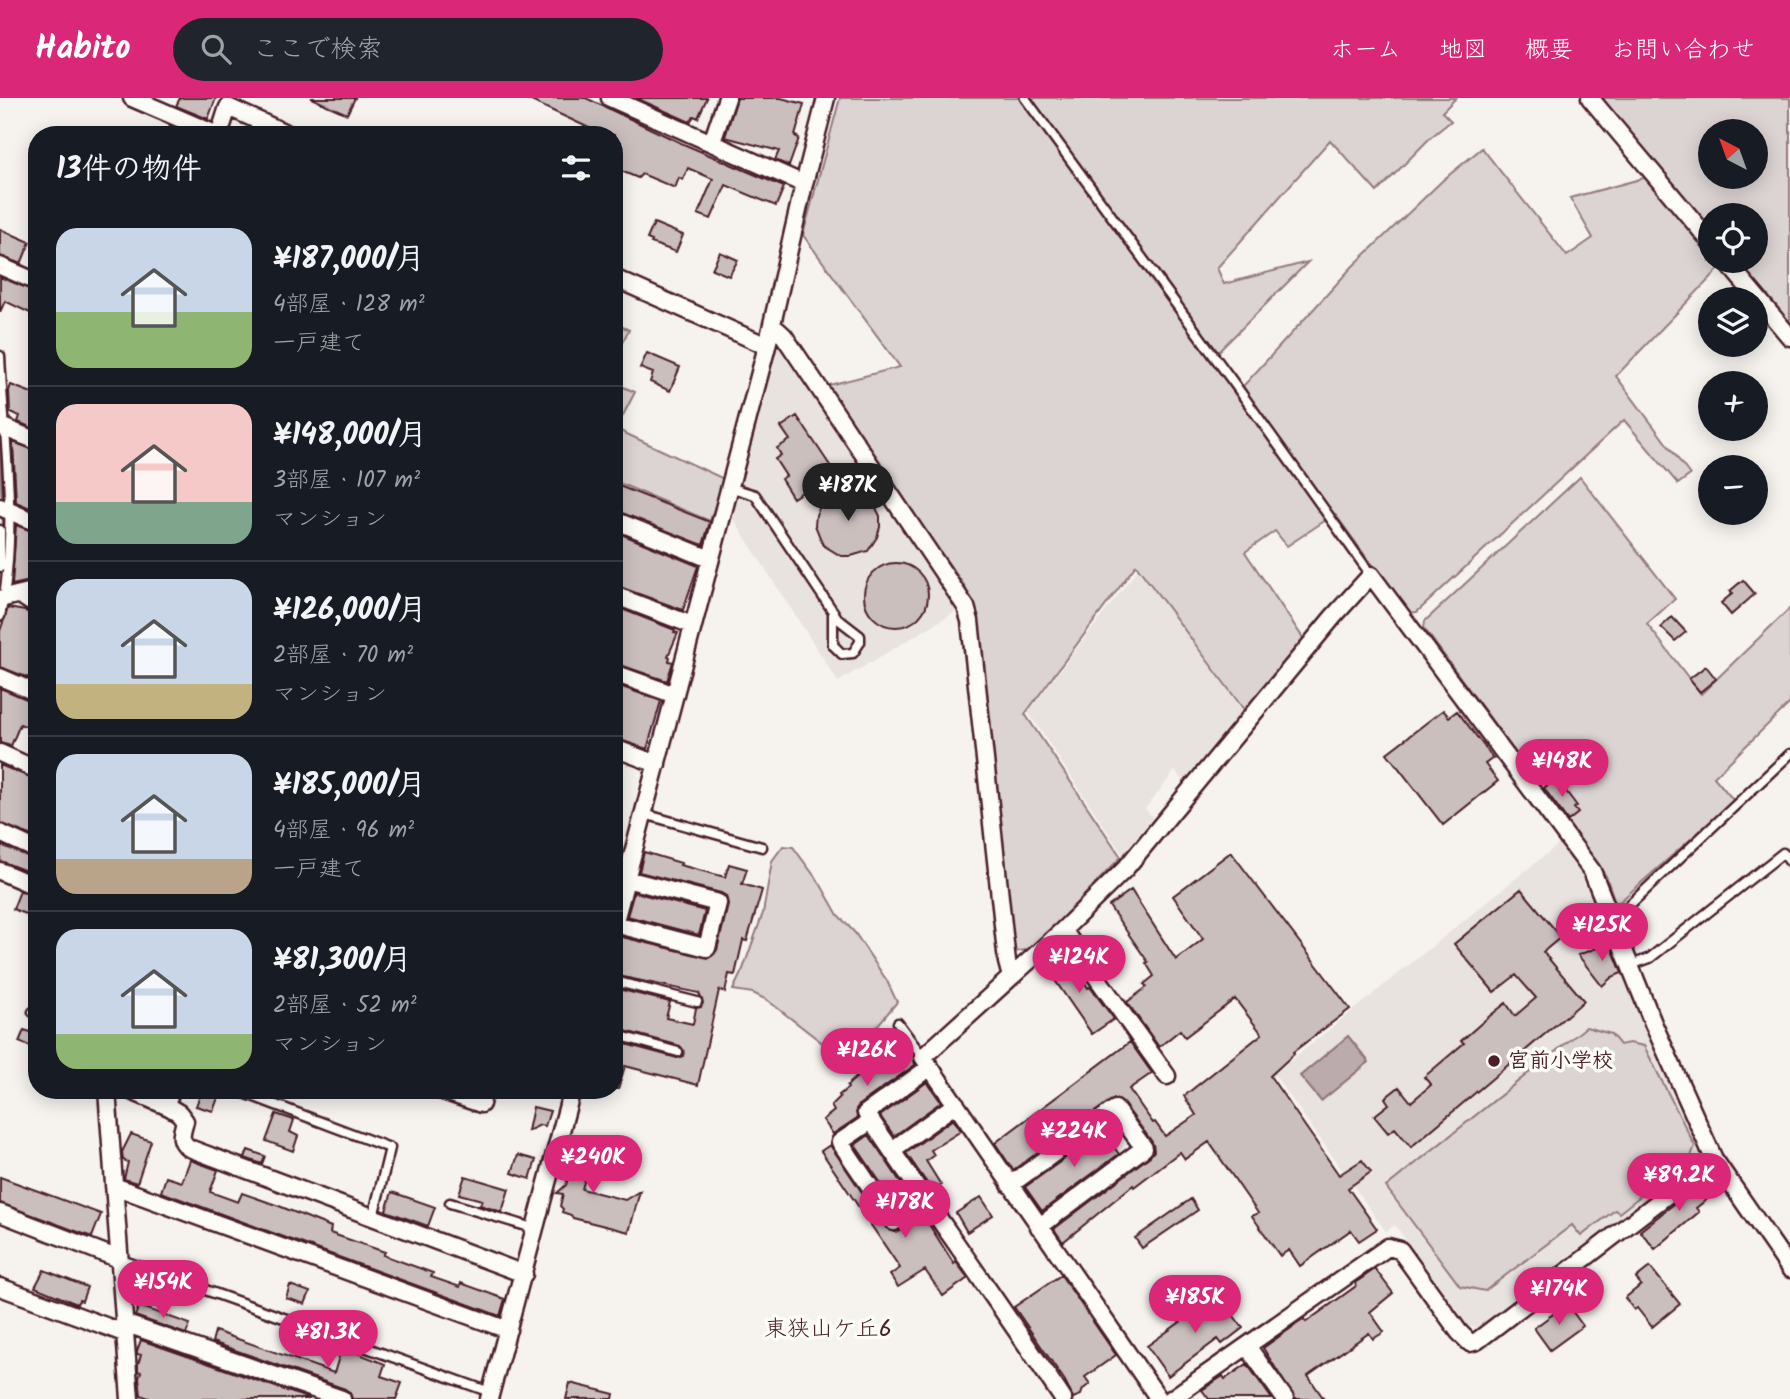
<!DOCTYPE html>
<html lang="ja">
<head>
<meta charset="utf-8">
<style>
  :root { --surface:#171b24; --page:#20242c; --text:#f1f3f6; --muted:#9ea1a6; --line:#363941; --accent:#db2777 }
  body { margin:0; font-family:Kalam,"Klee One",sans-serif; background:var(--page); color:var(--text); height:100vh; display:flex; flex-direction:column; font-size:26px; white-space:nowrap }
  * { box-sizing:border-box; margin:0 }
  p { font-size:23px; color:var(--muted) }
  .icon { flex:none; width:38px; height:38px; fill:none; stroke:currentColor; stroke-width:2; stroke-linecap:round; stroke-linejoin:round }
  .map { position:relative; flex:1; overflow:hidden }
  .details { position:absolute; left:28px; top:28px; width:595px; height:973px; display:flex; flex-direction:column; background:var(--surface); border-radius:28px; box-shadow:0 4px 18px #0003 }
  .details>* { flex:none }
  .needle { width:46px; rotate:319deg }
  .fabs { position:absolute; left:1698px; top:21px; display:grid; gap:14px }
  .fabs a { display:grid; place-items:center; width:70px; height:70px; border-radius:50%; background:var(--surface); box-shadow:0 4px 18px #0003; font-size:35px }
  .price { position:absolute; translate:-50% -60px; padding:0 16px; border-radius:24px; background:var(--accent); color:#fff; font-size:23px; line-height:46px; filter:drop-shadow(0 2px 4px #0008) }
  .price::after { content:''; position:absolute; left:50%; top:42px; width:21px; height:16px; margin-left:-10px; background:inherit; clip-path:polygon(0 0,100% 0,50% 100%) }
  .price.on { background:#222; color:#fff }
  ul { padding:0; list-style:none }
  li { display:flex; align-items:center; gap:21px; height:175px; padding:0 28px }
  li+li { border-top:2px solid var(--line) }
  li span { display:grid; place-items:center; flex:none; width:196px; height:140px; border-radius:21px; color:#555 }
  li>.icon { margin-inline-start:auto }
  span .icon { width:84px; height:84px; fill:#fffc; stroke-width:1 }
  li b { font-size:30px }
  h2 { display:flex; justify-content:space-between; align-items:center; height:84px; padding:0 28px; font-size:30px }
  header { display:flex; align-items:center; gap:42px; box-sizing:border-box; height:98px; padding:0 35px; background:var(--accent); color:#fff }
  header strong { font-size:33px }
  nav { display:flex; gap:38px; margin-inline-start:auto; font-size:24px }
  .search { width:490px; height:63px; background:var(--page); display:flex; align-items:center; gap:18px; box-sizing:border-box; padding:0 24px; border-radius:38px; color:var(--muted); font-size:26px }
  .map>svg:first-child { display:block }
  .built { fill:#e9e3e0 }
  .green { fill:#dcd4d2; stroke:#937a7e; stroke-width:2; fill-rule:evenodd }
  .water { fill:#bbabac; stroke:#8e7378; stroke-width:2 }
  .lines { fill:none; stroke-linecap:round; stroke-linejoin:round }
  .stream { stroke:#8e7378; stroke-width:5 }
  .building { fill:#cbbfbe; stroke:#4a1f2b; stroke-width:2 }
  .service-casing { stroke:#4a1f2b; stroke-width:13 }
  .minor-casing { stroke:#4a1f2b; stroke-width:21 }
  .service { stroke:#fdfcf7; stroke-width:8 }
  .minor { stroke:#fdfcf7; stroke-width:16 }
  .poi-dot { fill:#4a1f2b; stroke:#fdfcf7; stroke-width:2.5 }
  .labels { text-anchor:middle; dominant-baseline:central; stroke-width:7; stroke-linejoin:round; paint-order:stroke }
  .poi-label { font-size:21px; font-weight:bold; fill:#4a1f2b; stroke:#fdfcf7; text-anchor:start }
  .neighbourhood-label { font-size:23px; fill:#4a1f2b; stroke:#fdfcf7 }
</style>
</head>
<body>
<header>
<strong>Habito</strong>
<div class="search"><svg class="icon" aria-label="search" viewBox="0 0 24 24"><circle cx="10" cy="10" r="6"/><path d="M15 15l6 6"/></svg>ここで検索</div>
<nav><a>ホーム</a><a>地図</a><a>概要</a><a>お問い合わせ</a></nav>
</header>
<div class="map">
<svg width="1790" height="1301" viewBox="0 0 1790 1301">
  <rect width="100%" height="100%" fill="#f6f3ef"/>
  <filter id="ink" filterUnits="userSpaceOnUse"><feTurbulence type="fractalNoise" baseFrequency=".0143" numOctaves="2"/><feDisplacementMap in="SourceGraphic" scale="14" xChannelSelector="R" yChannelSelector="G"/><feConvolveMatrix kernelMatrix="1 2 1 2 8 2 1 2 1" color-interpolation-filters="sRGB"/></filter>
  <g filter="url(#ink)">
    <path class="built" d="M783,245L960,511L838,584L730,416L775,248Z
      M1138,471L1244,614L1186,687L1175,673L1145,711L1153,719L1123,757L1028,614Z
      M1561,744L1584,774L1607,827L1648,934L1701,1054L1697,1063L1482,1230L1468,1229L1395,1127L1386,1134L1274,976Z"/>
    <path class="green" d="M840,0H1456L1442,14L1451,23L1430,40L1377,94L1330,42L1217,170L1224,186L1308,164L1211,261L1236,296L1352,169L1443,82L1482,50L1567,158L1593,140L1570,100L1648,79L1710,153V163H1718L1722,168L1616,278L1690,377L1678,386L1624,322L1417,514L1407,515L1335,416L1287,448L1275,433L1245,454L1305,543L1245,613L1136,467L1025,616L1121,759L1032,851L1013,854L978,517L964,487L821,289L900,269L803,137Z
      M1604,0H1790V230L1733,163H1755V117H1710V135L1601,3ZM1710,33H1755V79H1710Z
      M614,225L629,232L614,259Z
      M614,285L635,294L616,331L724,381L710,423L614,383Z
      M1580,379L1675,501L1647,526L1701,596L1790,510V605L1714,679L1734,703L1616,807L1606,778L1424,530L1425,523Z
      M783,748L793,749L821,787L838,817L855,835L887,883L897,904L847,964L767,902L753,895L733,892L743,871L763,815L772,763Z
      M1586,929L1611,936L1620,947L1629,945L1644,948L1695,1048L1691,1058L1619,1115L1615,1112L1581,1138L1572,1127L1485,1193L1460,1188L1386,1089Z"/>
    <path class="water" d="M1348,938L1369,964L1321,1003L1300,978Z"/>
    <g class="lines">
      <path class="stream" d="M0,341L5,439"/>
    </g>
    <path class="building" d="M180,0H216L208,21L176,8Z
      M311,0H355L347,16Z
      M525,0H586L681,45L784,89L776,108L726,87L711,121L698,116L713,81L688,70L683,82L679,80L675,90L642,76L638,80L614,70V37H604Z
      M636,0H707L698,20L694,18L690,24Z
      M737,0H781L804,6L795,38L799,40L789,68L775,62L779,53L725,39Z
      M170,28L191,37H167Z
      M654,125L683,137L676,154L651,145L652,143L647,141Z
      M0,131L30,144L21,166L0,158Z
      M720,154L738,162L729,178L712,171Z
      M0,179L37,194V215L33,214L32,216L5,203L0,214Z
      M647,255L680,269L670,293L650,284L653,275L640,270Z
      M11,287L37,297V332L18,324L20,318L10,314L9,293Z
      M797,318L831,369V375L793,400L781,381L786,378L775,361L781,357L777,350L790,342L781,329Z
      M13,344L37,353V413L16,404Z
      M614,386L710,424L703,447L614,412Z
      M848,393L858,395L868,400L875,408L880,418V429L877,439L868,453L851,458H841L823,447L815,427L816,417L825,396Z
      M16,427L37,435V476L35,482L12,487Z
      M614,433L698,468L683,512L614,487Z
      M864 497a32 32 0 1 1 64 0a32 32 0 1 1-64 0Z
      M1743,482L1755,496L1731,517L1721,505L1733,495L1730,493Z
      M614,508L675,532L674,534L678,535L668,558L670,559L669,563L673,564L667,583L614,565Z
      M8,510L25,513L37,518V583L0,569V533Z
      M1672,519L1686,534L1675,543L1661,529Z
      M1706,568L1716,581L1700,594L1689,581Z
      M614,586L661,603L647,651L614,640Z
      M0,590L37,605V615L30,630L20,626L11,648L0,645Z
      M1443,612L1449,619L1457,613L1493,660L1485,666L1498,683L1443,727L1387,655Z
      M0,667L37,682V740L0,725Z
      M1556,680L1577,708L1574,710L1578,715L1568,723L1544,690Z
      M1,747L37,762L34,776L0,763Z
      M644,754L681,765L680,767L725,779L729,766L747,771L742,786L762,792L747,843L743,842L735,877L729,876L725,894L719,892L698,987L625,968L618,991H614V943L677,960L683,958L684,953L680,948L614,930V890L670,904L666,920L693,926L696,910L701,909L703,905L699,895L614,877V852L618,838L709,860L717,852L728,807L726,798L721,795L639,774Z
      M1231,754L1350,911L1293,954L1294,956L1270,978L1339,1077L1362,1062L1371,1074L1348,1090L1377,1131L1359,1143L1351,1132L1300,1168L1289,1152L1280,1158L1252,1118L1258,1115L1209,1044L1185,1061L1180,1054L1134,1089L1133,1087L1063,1144L1054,1131L1150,1058L1154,1053L1152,1044L1123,1005L1115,1001L1013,1072L995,1045L1130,944L1152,975L1129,991L1153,1025L1155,1024L1165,1038L1196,1017L1184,998L1262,936L1235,901L1185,939L1180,932L1159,949L1127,904L1147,889L1144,886L1154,878L1146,865L1148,864L1109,808L1131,792L1176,862L1203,841L1173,798Z
      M1521,791L1561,839L1543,854L1584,903L1411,1049L1395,1030L1388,1035L1374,1018L1389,1006L1385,1000L1399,989L1411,1004L1431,987L1424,979L1464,945L1461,943L1486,921L1506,905L1515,918L1536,900L1516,877L1494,894L1454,846Z
      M20,793L37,799V821L13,811Z
      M634,794L705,813L699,837L627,818Z
      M1610,845L1622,875L1612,879L1602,888L1578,857Z
      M1055,853L1076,884L1082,880L1088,890L1090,889L1114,921L1092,936L1043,865Z
      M24,932L37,936V951L19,944Z
      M908,951L913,956L915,967L860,1006L856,1011L857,1020L833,1036L823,1022L834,1013L831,1008L840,999L839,997L848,990L847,988L851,984L859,977L857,974L871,964L873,967L891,954L894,960Z
      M927,984L941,1004L894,1038L880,1018Z
      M202,992H221L213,1013L196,1008Z
      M533,1009L550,1013L545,1028L540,1027L528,1033Z
      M276,1016L294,1022L290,1034L298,1038L293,1053L266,1043Z
      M953,1021L961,1033L931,1052L934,1057L926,1063L941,1087L939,1088L943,1093L936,1098L906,1055Z
      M1113,1026L1121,1036L1110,1044L1119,1056L1042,1113L1025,1089Z
      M131,1036L151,1043L137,1085L124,1081L128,1064L123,1062L122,1054Z
      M869,1037L911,1100L897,1109L855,1047Z
      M570,1041L591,1047L588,1059L591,1060L582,1091L625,1102L640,1093L629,1134L573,1120L571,1117L562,1114L563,1111L560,1108L563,1096L557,1095L566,1087L571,1069L564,1067Z
      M830,1047L886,1130L894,1134L899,1133L923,1117L954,1166L956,1164L968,1180L943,1198L925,1172L898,1189L890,1177L900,1170L821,1053Z
      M248,1052L265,1058L262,1066L245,1060Z
      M518,1057L536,1062L530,1081L512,1075Z
      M190,1062L218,1072L210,1094L238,1104L242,1095L279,1108L331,1129L330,1135L385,1154L383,1157L433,1175L431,1179L460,1189L461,1185L505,1201L500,1218L161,1094L166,1079L182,1084Z
      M465,1078L509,1091L502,1114L480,1107L482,1102L459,1096Z
      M1709,1078L1720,1091L1696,1110L1699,1114L1655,1151L1640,1133Z
      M0,1079L101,1116L92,1139L0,1105Z
      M392,1094L435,1109L428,1128L386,1113Z
      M981,1099L993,1117L967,1134L956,1115Z
      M1191,1101L1198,1112L1142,1150L1135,1140Z
      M1650,1169L1680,1206L1652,1229L1637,1210L1634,1212L1625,1200L1641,1187L1636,1180Z
      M1375,1171L1393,1195L1370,1214L1384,1234L1373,1241L1369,1235L1308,1278L1324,1301H1295L1263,1250L1304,1221L1306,1224L1356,1188L1355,1185Z
      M44,1172L87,1189L82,1203L79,1202L77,1206L35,1189Z
      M1061,1177L1116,1257L1085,1279L1090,1286L1083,1291L1081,1297L1073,1300L1065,1283L1014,1209Z
      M290,1187L310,1194L305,1206L286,1200Z
      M1218,1197L1243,1230L1222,1246L1218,1241L1168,1278L1147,1248Z
      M1567,1206L1583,1228L1550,1252L1534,1230Z
      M139,1208L190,1226L186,1236L135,1218Z
      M215,1233L334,1275L342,1249L385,1266L381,1278L402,1285L396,1301H352L350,1295L345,1291L212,1244Z
      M141,1242L310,1301H151L141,1297L139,1279L141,1274L138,1273V1266L141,1257L137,1256V1253Z
      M1247,1266L1272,1301H1209L1202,1292L1223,1278L1225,1281Z
      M570,1285L614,1296L613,1301H566Z"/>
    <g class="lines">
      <g class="service-casing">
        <path id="service" d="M1025,0L1236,288L1371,477
          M0,258C4,343 19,435 0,518
          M729,389L755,397L838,521L860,538V544L853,555L842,556L833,547V513
          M0,432V469
          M644,716L762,749
          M1612,821L1622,814L1790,656
          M1580,831L1594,818L1608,811
          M1631,867L1650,860L1783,755L1790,764
          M614,883L697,904
          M33,914L37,915
          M898,925L923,959
          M614,936L678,954
          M236,992L390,1050L373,1119
          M169,1009L176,992
          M450,1105L536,1131
          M119,1161L490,1294"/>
      </g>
      <g class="minor-casing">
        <path id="minor" d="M132,0L218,37
          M610,0L804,86
          M1590,0L1710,143
          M219,37L228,9L290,37
          M712,44L727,0
          M1726,163L1790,239
          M0,168L37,184
          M614,180L767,248
          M772,227L784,238L966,509L970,523L1007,864L1011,879
          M0,328L37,343
          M0,409L37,425
          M614,422L710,461
          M20,497L37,508
          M614,497L692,527
          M0,501L37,492
          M614,575L675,597
          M0,579L37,595
          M614,650L657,666
          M0,655L37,672
          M0,735L37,752
          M0,773L37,789
          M615,826L707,850L718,805L626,781
          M614,827L767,248L804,86L826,0
          M1063,832L1167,978
          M930,969L866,1015C931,1111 999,1205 1063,1301
          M107,992L130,1301
          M129,992L169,1009L179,1015L185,1023C182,1035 178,1042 189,1050L524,1176
          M440,992L481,1006L484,992
          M871,1023L840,1044L894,1124L925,1103
          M892,1052L956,1006
          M1010,1087L1115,1011L1144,1050L1039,1129
          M114,1088L508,1232
          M0,1115L119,1161
          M0,1189L124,1235
          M124,1225L342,1301
          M1247,1248L1285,1301
          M489,1301L572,992
          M1159,1301L923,959L1063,832L1125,771L1333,519L1371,477L1592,773L1653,925L1714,1061L1790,1171
          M1171,1301L1388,1149L1400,1152L1459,1234L1470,1245L1477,1243L1714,1061"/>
      </g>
      <use href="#service" class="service"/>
      <use href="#minor" class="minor"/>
    </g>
  </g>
  <circle class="poi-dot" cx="1494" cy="963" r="7"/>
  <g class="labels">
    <g class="poi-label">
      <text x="1508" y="963">宮前小学校</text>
    </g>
    <g class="neighbourhood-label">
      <text x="828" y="1232">東狭山ケ丘6</text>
    </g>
  </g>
</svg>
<div class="fabs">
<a><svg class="needle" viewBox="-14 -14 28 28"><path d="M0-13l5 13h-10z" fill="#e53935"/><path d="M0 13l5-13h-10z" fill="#9ea1a6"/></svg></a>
<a><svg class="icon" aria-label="locate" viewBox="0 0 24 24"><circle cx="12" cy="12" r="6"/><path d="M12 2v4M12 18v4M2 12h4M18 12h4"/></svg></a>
<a><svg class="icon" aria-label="layers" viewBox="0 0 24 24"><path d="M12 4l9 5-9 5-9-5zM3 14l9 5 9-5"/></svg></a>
<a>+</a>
<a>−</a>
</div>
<b class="price on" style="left:848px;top:425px">¥187K</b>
<b class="price" style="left:1562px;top:701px">¥148K</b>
<b class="price" style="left:1602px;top:865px">¥125K</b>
<b class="price" style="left:1079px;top:897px">¥124K</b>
<b class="price" style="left:867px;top:990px">¥126K</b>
<b class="price" style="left:1074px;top:1071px">¥224K</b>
<b class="price" style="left:593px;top:1097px">¥240K</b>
<b class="price" style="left:1679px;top:1115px">¥89.2K</b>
<b class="price" style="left:905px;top:1142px">¥178K</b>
<b class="price" style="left:163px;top:1222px">¥154K</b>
<b class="price" style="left:1559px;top:1229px">¥174K</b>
<b class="price" style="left:1195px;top:1237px">¥185K</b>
<b class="price" style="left:328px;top:1272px">¥81.3K</b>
<section class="details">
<h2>13件の物件<svg class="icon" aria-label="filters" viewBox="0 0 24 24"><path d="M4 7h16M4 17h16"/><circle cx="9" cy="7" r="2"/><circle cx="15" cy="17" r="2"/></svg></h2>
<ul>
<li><span style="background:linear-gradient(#c9d6e8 60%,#8fb573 0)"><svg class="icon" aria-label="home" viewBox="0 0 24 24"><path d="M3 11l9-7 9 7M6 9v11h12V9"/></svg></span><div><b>¥187,000/月</b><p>4部屋 · 128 m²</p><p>一戸建て</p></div></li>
<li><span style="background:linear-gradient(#f6c9c9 70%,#7fa58c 0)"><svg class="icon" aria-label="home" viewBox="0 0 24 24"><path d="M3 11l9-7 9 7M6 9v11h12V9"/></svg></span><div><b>¥148,000/月</b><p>3部屋 · 107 m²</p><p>マンション</p></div></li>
<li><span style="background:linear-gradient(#c9d6e8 75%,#c2b280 0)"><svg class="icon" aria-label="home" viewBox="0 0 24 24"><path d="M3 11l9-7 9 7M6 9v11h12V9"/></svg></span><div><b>¥126,000/月</b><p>2部屋 · 70 m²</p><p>マンション</p></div></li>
<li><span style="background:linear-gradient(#c9d6e8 75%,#b9a48a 0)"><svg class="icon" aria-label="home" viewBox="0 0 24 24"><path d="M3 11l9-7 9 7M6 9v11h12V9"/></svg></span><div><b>¥185,000/月</b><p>4部屋 · 96 m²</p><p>一戸建て</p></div></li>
<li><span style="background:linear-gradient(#c9d6e8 75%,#8fb573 0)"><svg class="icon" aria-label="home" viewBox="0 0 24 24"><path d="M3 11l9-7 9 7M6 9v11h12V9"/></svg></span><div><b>¥81,300/月</b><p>2部屋 · 52 m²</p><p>マンション</p></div></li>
</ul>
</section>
</div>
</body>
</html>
